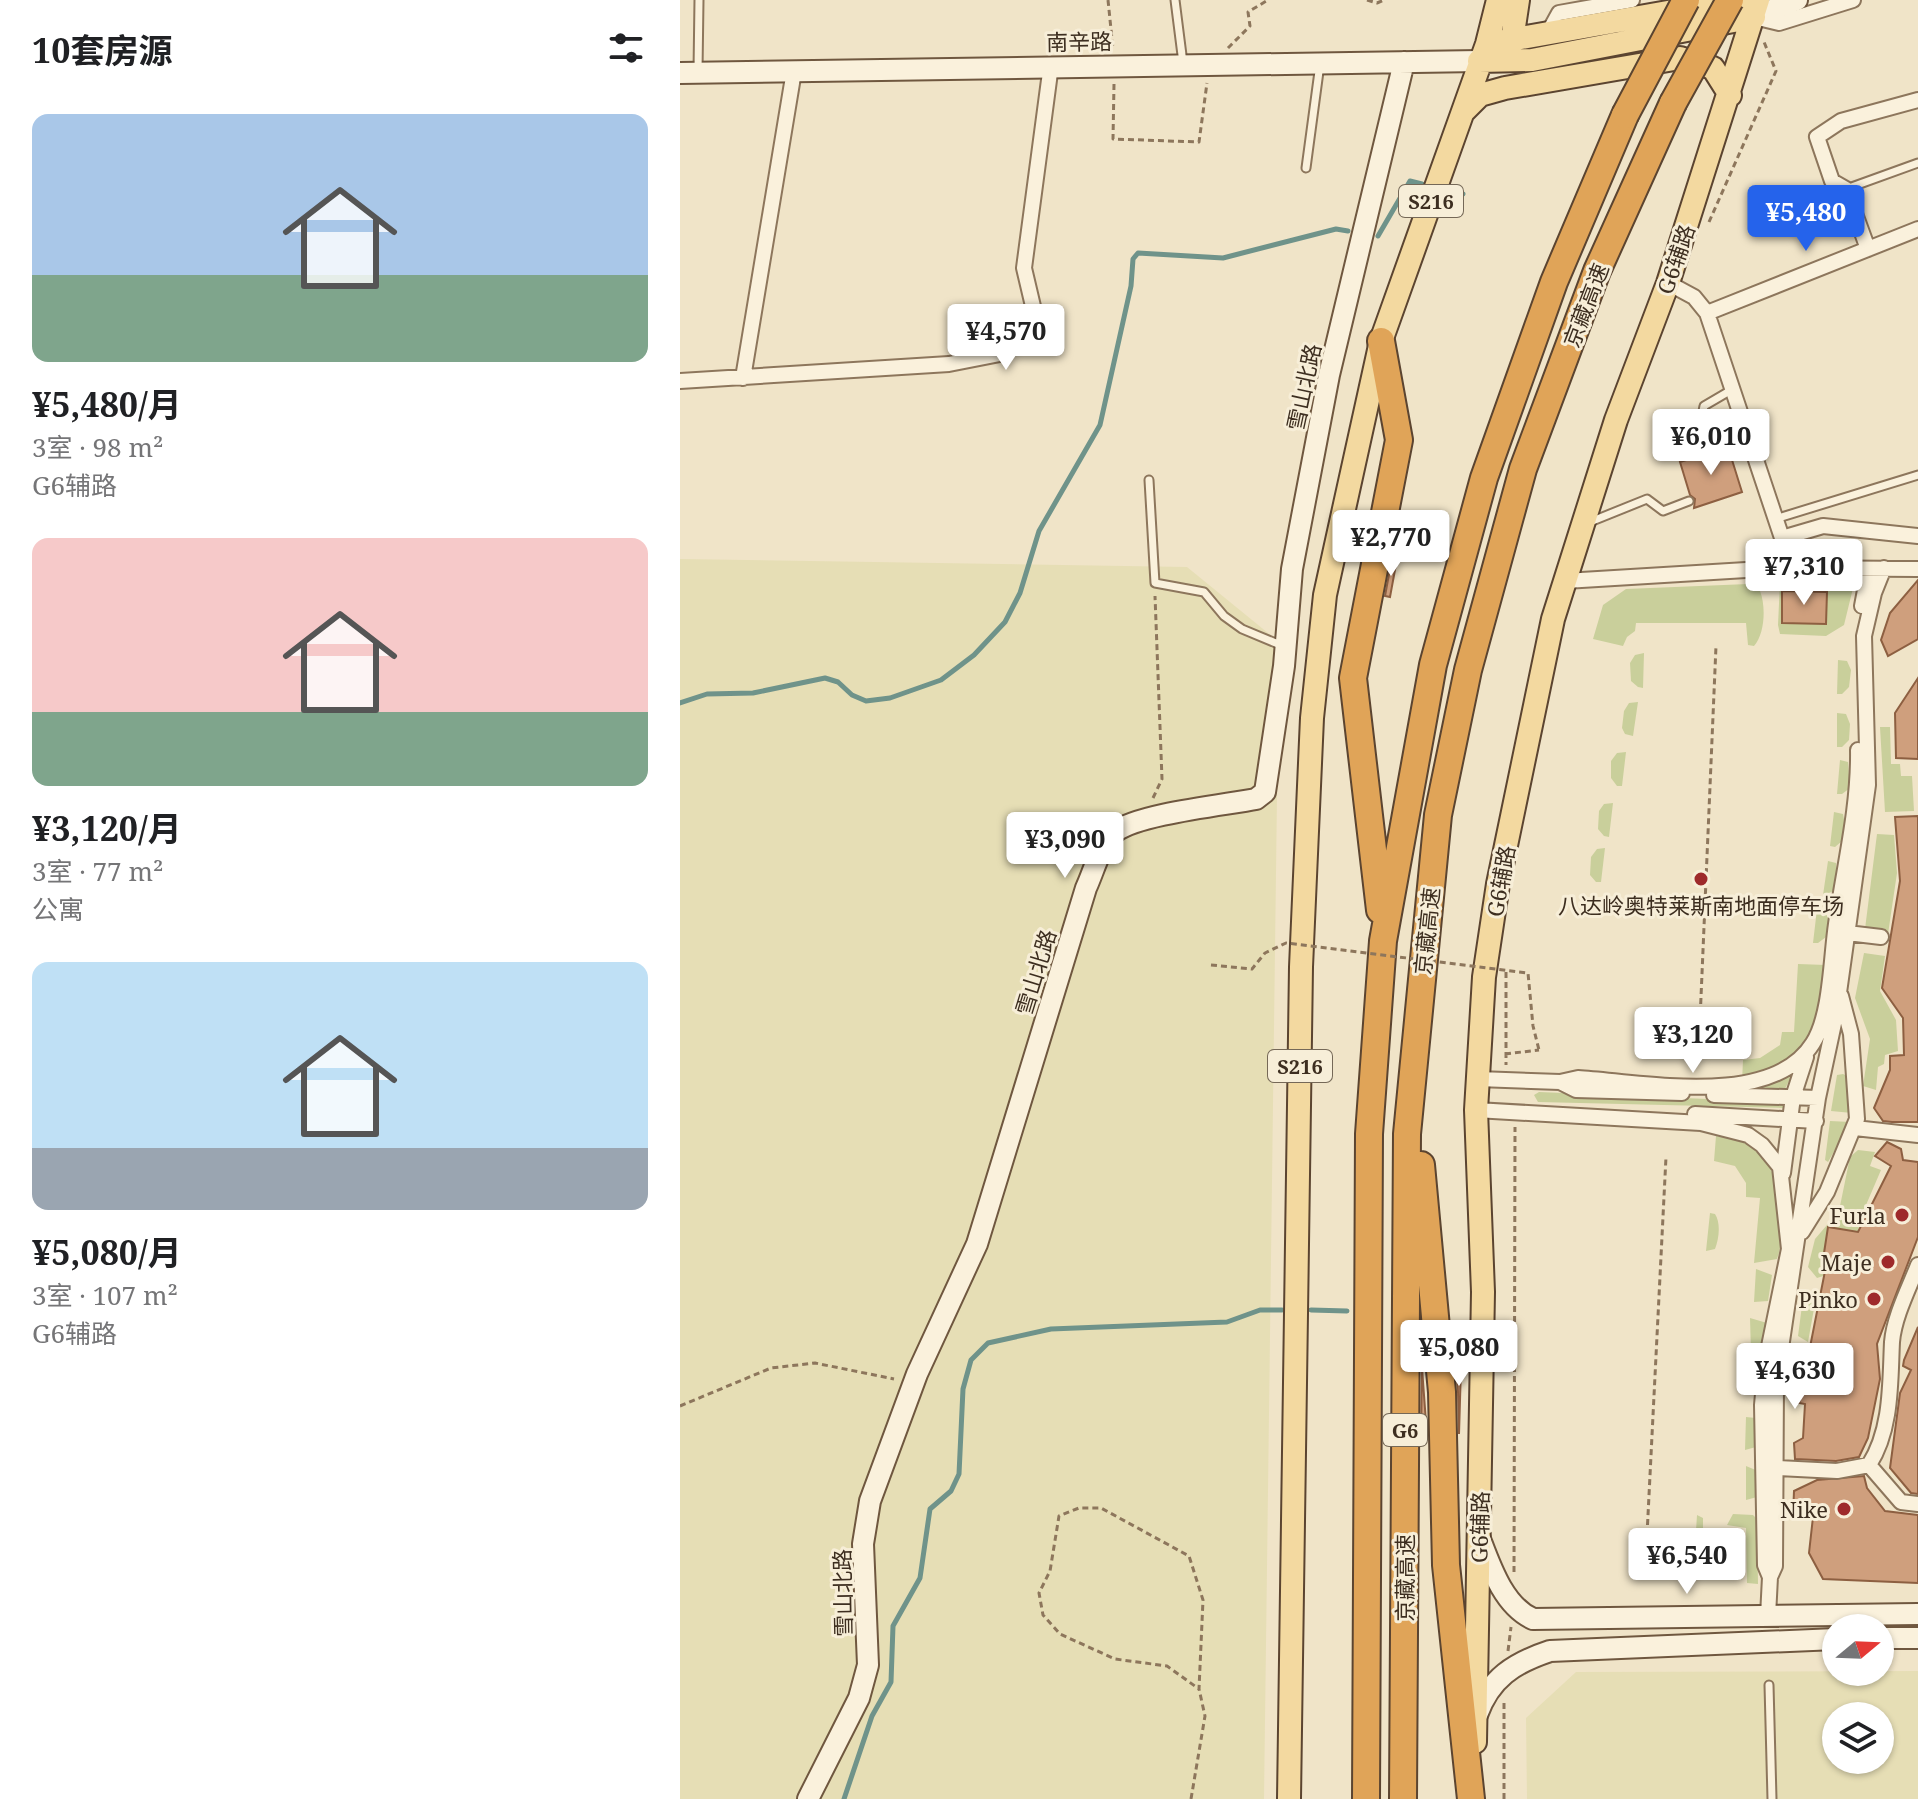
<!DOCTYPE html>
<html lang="zh">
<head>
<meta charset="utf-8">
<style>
  :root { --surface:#fff; --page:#f2f2f2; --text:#202124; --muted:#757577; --accent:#2563eb }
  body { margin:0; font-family:"Noto Serif","Noto Sans SC",serif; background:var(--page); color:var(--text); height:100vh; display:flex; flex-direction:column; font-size:30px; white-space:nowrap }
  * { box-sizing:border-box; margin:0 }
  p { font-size:26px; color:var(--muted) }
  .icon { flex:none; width:44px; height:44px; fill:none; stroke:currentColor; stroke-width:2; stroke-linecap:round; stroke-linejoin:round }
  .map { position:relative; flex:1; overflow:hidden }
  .sheet { display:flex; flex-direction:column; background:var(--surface); width:680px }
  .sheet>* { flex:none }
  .needle { width:52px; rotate:71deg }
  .tools { position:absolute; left:1142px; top:1614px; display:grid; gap:16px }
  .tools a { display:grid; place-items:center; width:72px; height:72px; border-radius:50%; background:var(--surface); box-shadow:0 2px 6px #0004; font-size:40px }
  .price { position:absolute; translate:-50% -68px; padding:0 18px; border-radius:8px; background:#fff; color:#222; font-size:26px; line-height:52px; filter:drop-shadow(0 2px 4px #0008) }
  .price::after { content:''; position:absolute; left:50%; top:48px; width:24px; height:18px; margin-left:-12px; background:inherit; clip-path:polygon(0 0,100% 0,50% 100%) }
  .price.selected { background:var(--accent); color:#fff }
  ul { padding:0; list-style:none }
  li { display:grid; align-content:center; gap:16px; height:424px; padding:0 32px }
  li span { display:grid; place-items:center; height:248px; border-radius:16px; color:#555 }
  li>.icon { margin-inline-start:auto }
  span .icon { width:144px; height:144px; fill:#fffc; stroke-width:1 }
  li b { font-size:34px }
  h2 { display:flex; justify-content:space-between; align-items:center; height:96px; padding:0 32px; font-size:34px }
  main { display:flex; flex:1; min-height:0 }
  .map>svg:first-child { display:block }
  .farmland { fill:#e6deb5; fill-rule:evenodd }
  .green { fill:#c9cf9b }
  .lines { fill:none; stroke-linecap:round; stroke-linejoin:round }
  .stream { stroke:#6f938a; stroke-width:5 }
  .building { fill:#cf9f7d; stroke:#8d5f41; stroke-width:2 }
  .lane-casing { stroke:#8d765c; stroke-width:11 }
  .street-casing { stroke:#8d765c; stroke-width:18 }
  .secondary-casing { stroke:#6f573f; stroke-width:24 }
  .primary-casing { stroke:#5b4430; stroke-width:26 }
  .highway-casing { stroke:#5b4430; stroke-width:30 }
  .path { stroke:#8d765c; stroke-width:3; stroke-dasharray:6 4; stroke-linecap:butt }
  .lane { stroke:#faf1dc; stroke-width:7 }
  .street { stroke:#faf1dc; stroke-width:14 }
  .secondary { stroke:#faf1dc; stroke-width:20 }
  .primary { stroke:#f3d9a0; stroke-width:22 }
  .highway { stroke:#e0a458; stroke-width:26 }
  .highway-bridge-casing { stroke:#5b4430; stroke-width:30; stroke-linecap:butt }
  .path-bridge { stroke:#8d765c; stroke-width:3; stroke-dasharray:6 4; stroke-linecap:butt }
  .highway-bridge { stroke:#e0a458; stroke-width:26 }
  .poi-dot { fill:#9e2a2b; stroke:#f7eed8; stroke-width:3 }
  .labels { text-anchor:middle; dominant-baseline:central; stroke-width:6; stroke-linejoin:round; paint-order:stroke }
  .shield { fill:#f7eed8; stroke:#756857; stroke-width:2 }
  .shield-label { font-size:20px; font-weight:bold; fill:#3d2e20 }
  .street-label { font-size:22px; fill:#3d2e20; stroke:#f7eed8 }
  .poi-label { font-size:22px; fill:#3d2e20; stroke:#f7eed8; text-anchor:end }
</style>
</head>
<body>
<main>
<section class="sheet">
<h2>10套房源<svg class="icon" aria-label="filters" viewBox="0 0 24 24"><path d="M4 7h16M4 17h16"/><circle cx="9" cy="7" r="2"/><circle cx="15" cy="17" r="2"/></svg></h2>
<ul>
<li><span style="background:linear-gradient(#a9c7e8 65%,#7fa58c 0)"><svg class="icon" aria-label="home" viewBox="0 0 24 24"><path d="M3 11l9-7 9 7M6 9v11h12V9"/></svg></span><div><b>¥5,480/月</b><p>3室 · 98 m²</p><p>G6辅路</p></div></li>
<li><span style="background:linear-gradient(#f6c9c9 70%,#7fa58c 0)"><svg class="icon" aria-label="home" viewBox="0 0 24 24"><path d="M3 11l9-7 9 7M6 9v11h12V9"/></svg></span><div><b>¥3,120/月</b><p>3室 · 77 m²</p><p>公寓</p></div></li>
<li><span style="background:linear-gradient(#bfe0f5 75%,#9aa5b1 0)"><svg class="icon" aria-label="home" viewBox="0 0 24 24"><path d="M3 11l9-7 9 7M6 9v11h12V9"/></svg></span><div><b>¥5,080/月</b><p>3室 · 107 m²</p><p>G6辅路</p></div></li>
</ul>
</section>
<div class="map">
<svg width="1238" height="1799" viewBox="0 0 1238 1799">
  <rect width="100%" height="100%" fill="#f0e4c8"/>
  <path class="farmland" d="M0,559L507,567L599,642L584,1799H0Z
    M1238,1671V1799H847L846,1718L896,1672ZM1156,1716H1200V1760H1156Z"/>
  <path class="green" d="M1111,578H1172L1174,584L1164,625L1146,636L1100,634L1098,625L1100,582Z
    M1068,584L1080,591C1086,606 1085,634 1074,646L1068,645L1066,623H956L955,631L947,637L943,646L913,639L923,605L946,589Z
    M964,653L963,688L958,687L951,681L950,663L955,655Z
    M1158,660L1167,661L1171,670L1169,687L1162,694H1157Z
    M958,702L953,736L945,734L942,728L944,711L949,703Z
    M1157,713L1166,714L1170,724L1169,740L1162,747H1157Z
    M1200,727H1210L1211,764H1220L1221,776H1232L1234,811L1205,812Z
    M946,752L942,786H937L931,778V761L937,753Z
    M1160,760L1168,762L1170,788L1162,794H1157Z
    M933,803L929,837L924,836L918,829L919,811L924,804Z
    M1154,812L1163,814L1165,825L1162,841L1155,847L1150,846Z
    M1197,834L1214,835L1217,873L1208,934L1185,929Z
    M925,848L921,882H916L910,875L911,857L917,849Z
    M1148,861L1156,863L1157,890L1143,895Z
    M1137,909L1145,911L1149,921L1146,937L1138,943H1133Z
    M1184,953L1205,956L1200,991L1216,1020L1218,1051L1205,1055L1204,1064L1198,1067L1196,1090L1183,1086L1190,1039L1175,998Z
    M1118,964L1146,965C1137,1036 1129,1054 1062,1082L1063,1060L1080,1058L1100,1045L1102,1032H1114Z
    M1115,1069L1104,1091L1077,1088Z
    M1163,1074L1165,1075L1172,1113L1151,1111L1157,1075Z
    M859,1092L1103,1102L1106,1108L858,1102L854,1095Z
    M1150,1121L1171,1122L1148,1162L1145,1160Z
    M1036,1136C1046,1138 1059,1138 1067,1143C1102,1162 1109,1226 1097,1259L1074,1263L1080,1198L1066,1197V1183L1055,1166L1034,1161Z
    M1178,1150L1195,1152L1190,1166L1201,1170L1183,1212L1168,1268L1137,1278L1128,1267L1135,1239L1159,1211L1170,1157Z
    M1030,1213L1035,1214C1041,1223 1039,1239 1035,1249L1026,1251Z
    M1076,1269L1092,1275L1088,1301L1074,1302Z
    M1130,1291L1137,1292L1128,1342L1118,1336L1123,1298Z
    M1070,1318L1087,1323L1081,1351L1071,1352Z
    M1066,1417L1076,1418V1447L1065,1450Z
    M1066,1466L1078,1471L1079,1493L1077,1497L1066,1500Z
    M1053,1514L1073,1515L1077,1519L1078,1584L1067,1583L1066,1528L1047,1525Z
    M1017,1515L1023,1518V1543L1015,1547Z"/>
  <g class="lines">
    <path class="stream" d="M771,191L783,194
      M698,236L730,181L742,184
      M0,703L27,694L73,693L145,678L158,682L172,695L186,701L210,698L261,680L294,655L325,622L340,593L359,531L420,425L451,286L453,259L458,253L543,258L656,229L668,231
      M631,1310L667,1311
      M164,1799L192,1716L211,1682L213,1626L240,1578L250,1509L271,1491L279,1474L283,1389L291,1360L308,1343L371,1329L547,1322L580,1310H602"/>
  </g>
  <path class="building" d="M1048,447L1062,492L1014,508L1015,499L1010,495L1000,462Z
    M712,558L717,559L710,597L705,596Z
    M1238,580V639L1208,656L1201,640L1210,613Z
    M1102,591L1147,592L1146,624L1102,623Z
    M1238,678V759L1216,758L1215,713Z
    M1238,816V1122H1212L1203,1121L1194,1108L1210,1070V1056L1224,1055L1223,1018L1202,988L1220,881L1215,817Z
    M1207,1142L1221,1149L1223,1160L1238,1162V1237L1197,1344L1200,1379L1188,1438L1179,1457L1156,1461L1115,1459L1114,1443L1123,1438L1125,1404L1119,1403L1146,1266H1142L1148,1227L1178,1232L1211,1166L1195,1156Z
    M1238,1327V1494L1231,1493L1210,1468L1220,1393L1231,1370L1223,1366L1224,1360Z
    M776,1367H781L779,1434L778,1392Z
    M742,1368L747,1436L741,1437Z
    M1184,1476L1187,1488L1205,1511L1238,1515V1583L1143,1579L1129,1553L1133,1517L1113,1516L1114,1491L1137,1480Z"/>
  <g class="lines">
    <g class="lane-casing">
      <path id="lane" d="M495,0L503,63
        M18,71L19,0
        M626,168L640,64
        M1166,189L1238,163
        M1018,436L1024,406L1053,389
        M469,480L475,583L524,592L544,616L562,629L603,646
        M1095,519L1238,475
        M910,522L967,499L983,511L1009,501
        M1089,1685L1092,1799"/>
    </g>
    <g class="street-casing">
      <path id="street" d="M1074,17L1099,23L1173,0
        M868,33L879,13L952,0
        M1188,249L1166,189L1152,181L1137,137L1161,121L1238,100
        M988,283L1014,297L1027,313L1102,538L1099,568
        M1027,313L1238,229
        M63,378L114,71
        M0,381L269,364L320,354L356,319L344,268L371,65
        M1102,538L1143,526L1238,536
        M885,581L1099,568L1238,569
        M1182,606L1189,569
        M1159,932L1201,937
        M798,1079L880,1082L898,1078C963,1082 1092,1109 1133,1043C1151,1015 1151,957 1156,924C1164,867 1179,808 1178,750
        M880,1082L896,1090L1002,1093
        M1034,1095L1138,1098
        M796,1110L1021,1123L1068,1135L1082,1145L1100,1167L1109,1249L1086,1361L1082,1405L1085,1565L1090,1577
        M1015,1114L1136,1121
        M1175,1128L1238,1135
        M1103,1173L1113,1097L1126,1057
        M1122,1232L1147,1192L1177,1119L1171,1034L1161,996
        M1189,1465L1221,1502L1238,1504
        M1096,1468L1157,1471L1189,1465C1212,1429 1210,1383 1212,1342C1214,1317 1229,1288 1238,1265
        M1088,1616L1090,1577L1095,1566L1096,1382L1138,1098L1156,1014L1188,785L1184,636L1194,593L1204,568"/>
    </g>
    <g class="secondary-casing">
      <path id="secondary" d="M1074,17L1117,0
        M0,73L799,61
        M800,1539C811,1568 824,1606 853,1619L1238,1614
        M1200,1638H1238
        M797,1715C810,1678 834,1663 870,1651L1156,1639
        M128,1799L179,1698L188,1665L183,1544L190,1501L237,1374L297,1244L406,888C414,871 420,845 435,832C458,814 545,805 576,799L585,792L604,666L612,569L649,375L724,62"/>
    </g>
    <g class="primary-casing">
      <path id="primary" d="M807,44L1056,0
        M820,47L832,40L838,0
        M799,61L852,60L1074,17
        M784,111L800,95L825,88L1000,58L1033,68L1050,95
        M795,1742L803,1292L796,1110L804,977L818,884L873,619L936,420L988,283L1078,0
        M609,1799L621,967L632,718L645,595L701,341L807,44L818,0"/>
    </g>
    <g class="highway-casing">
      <path id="highway" d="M700,910L673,678L719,440L701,341
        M741,1165L762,1392L766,1565L791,1799
        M686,1799L689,1134L703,941L753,665L804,478L874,282L945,115
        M723,1799L727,1134L758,815L788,670L843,469L917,271L993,103"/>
    </g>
    <path class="path" d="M428,0L433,49
      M687,0L697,3L704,0
      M548,48L570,26L568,12L588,0
      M434,84L433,139L519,142L527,83
      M1029,222L1096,71L1084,42
      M473,798L482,779L475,596
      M826,972V1065
      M1019,1044L1036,646
      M825,1054L859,1050
      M0,1406L91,1368L135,1363L214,1379
      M966,1555L986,1157
      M834,1572L835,1127
      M828,1651L831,1627
      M511,1799L525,1716L519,1689L523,1600L509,1556L421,1508H399L379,1516L370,1571L359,1593L363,1615L380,1634L435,1659L487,1666L519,1689
      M824,1799V1703"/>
    <use href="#lane" class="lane"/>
    <use href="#street" class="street"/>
    <use href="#secondary" class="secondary"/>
    <use href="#primary" class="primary"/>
    <use href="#highway" class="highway"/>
    <g class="highway-bridge-casing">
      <path id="highway-bridge" d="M993,103L1050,0
        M945,115L1006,0"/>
    </g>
    <path class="path-bridge" d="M531,965L572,969L585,953L606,943L848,973L853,1026L859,1050"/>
    <use href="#highway-bridge" class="highway-bridge"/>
  </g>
  <g class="poi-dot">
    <circle cx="1021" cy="879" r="8"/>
    <circle cx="1222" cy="1215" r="8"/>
    <circle cx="1208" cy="1262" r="8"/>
    <circle cx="1194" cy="1299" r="8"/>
    <circle cx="1164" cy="1509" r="8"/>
  </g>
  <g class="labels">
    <g class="shield">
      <rect x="719" y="185" width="64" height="32" rx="6"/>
      <rect x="588" y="1050" width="64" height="32" rx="6"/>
      <rect x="703" y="1414" width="44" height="32" rx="6"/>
    </g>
    <g class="shield-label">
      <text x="751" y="201">S216</text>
      <text x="620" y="1066">S216</text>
      <text x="725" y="1430">G6</text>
    </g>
    <g class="street-label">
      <text transform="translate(399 41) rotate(-1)">南辛路</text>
      <text transform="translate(995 259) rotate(-71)">G6辅路</text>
      <text transform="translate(905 305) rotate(-69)">京藏高速</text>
      <text transform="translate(623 387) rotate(-78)">雪山北路</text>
      <text transform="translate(820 881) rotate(-80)">G6辅路</text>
      <text transform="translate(746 931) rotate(-84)">京藏高速</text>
      <text transform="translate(355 972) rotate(-73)">雪山北路</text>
      <text transform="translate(799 1527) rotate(-89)">G6辅路</text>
      <text transform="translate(724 1578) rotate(-90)">京藏高速</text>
      <text transform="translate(162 1593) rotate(-91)">雪山北路</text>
    </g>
    <g class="poi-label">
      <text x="1021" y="905" text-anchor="middle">八达岭奥特莱斯南地面停车场</text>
      <text x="1206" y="1215">Furla</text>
      <text x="1192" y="1262">Maje</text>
      <text x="1178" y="1299">Pinko</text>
      <text x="1148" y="1509">Nike</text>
    </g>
  </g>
</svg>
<div class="tools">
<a><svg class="needle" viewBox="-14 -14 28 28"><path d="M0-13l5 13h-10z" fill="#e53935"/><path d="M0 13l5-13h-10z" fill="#757577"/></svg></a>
<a><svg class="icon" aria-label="layers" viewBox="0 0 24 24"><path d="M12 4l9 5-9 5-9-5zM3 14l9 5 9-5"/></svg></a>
</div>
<b class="price selected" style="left:1126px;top:253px">¥5,480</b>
<b class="price" style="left:326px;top:372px">¥4,570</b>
<b class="price" style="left:1031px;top:477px">¥6,010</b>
<b class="price" style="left:711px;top:578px">¥2,770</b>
<b class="price" style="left:1124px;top:607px">¥7,310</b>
<b class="price" style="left:385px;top:880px">¥3,090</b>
<b class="price" style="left:1013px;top:1075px">¥3,120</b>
<b class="price" style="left:779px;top:1388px">¥5,080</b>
<b class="price" style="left:1115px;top:1411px">¥4,630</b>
<b class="price" style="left:1007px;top:1596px">¥6,540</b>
</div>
</main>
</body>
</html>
